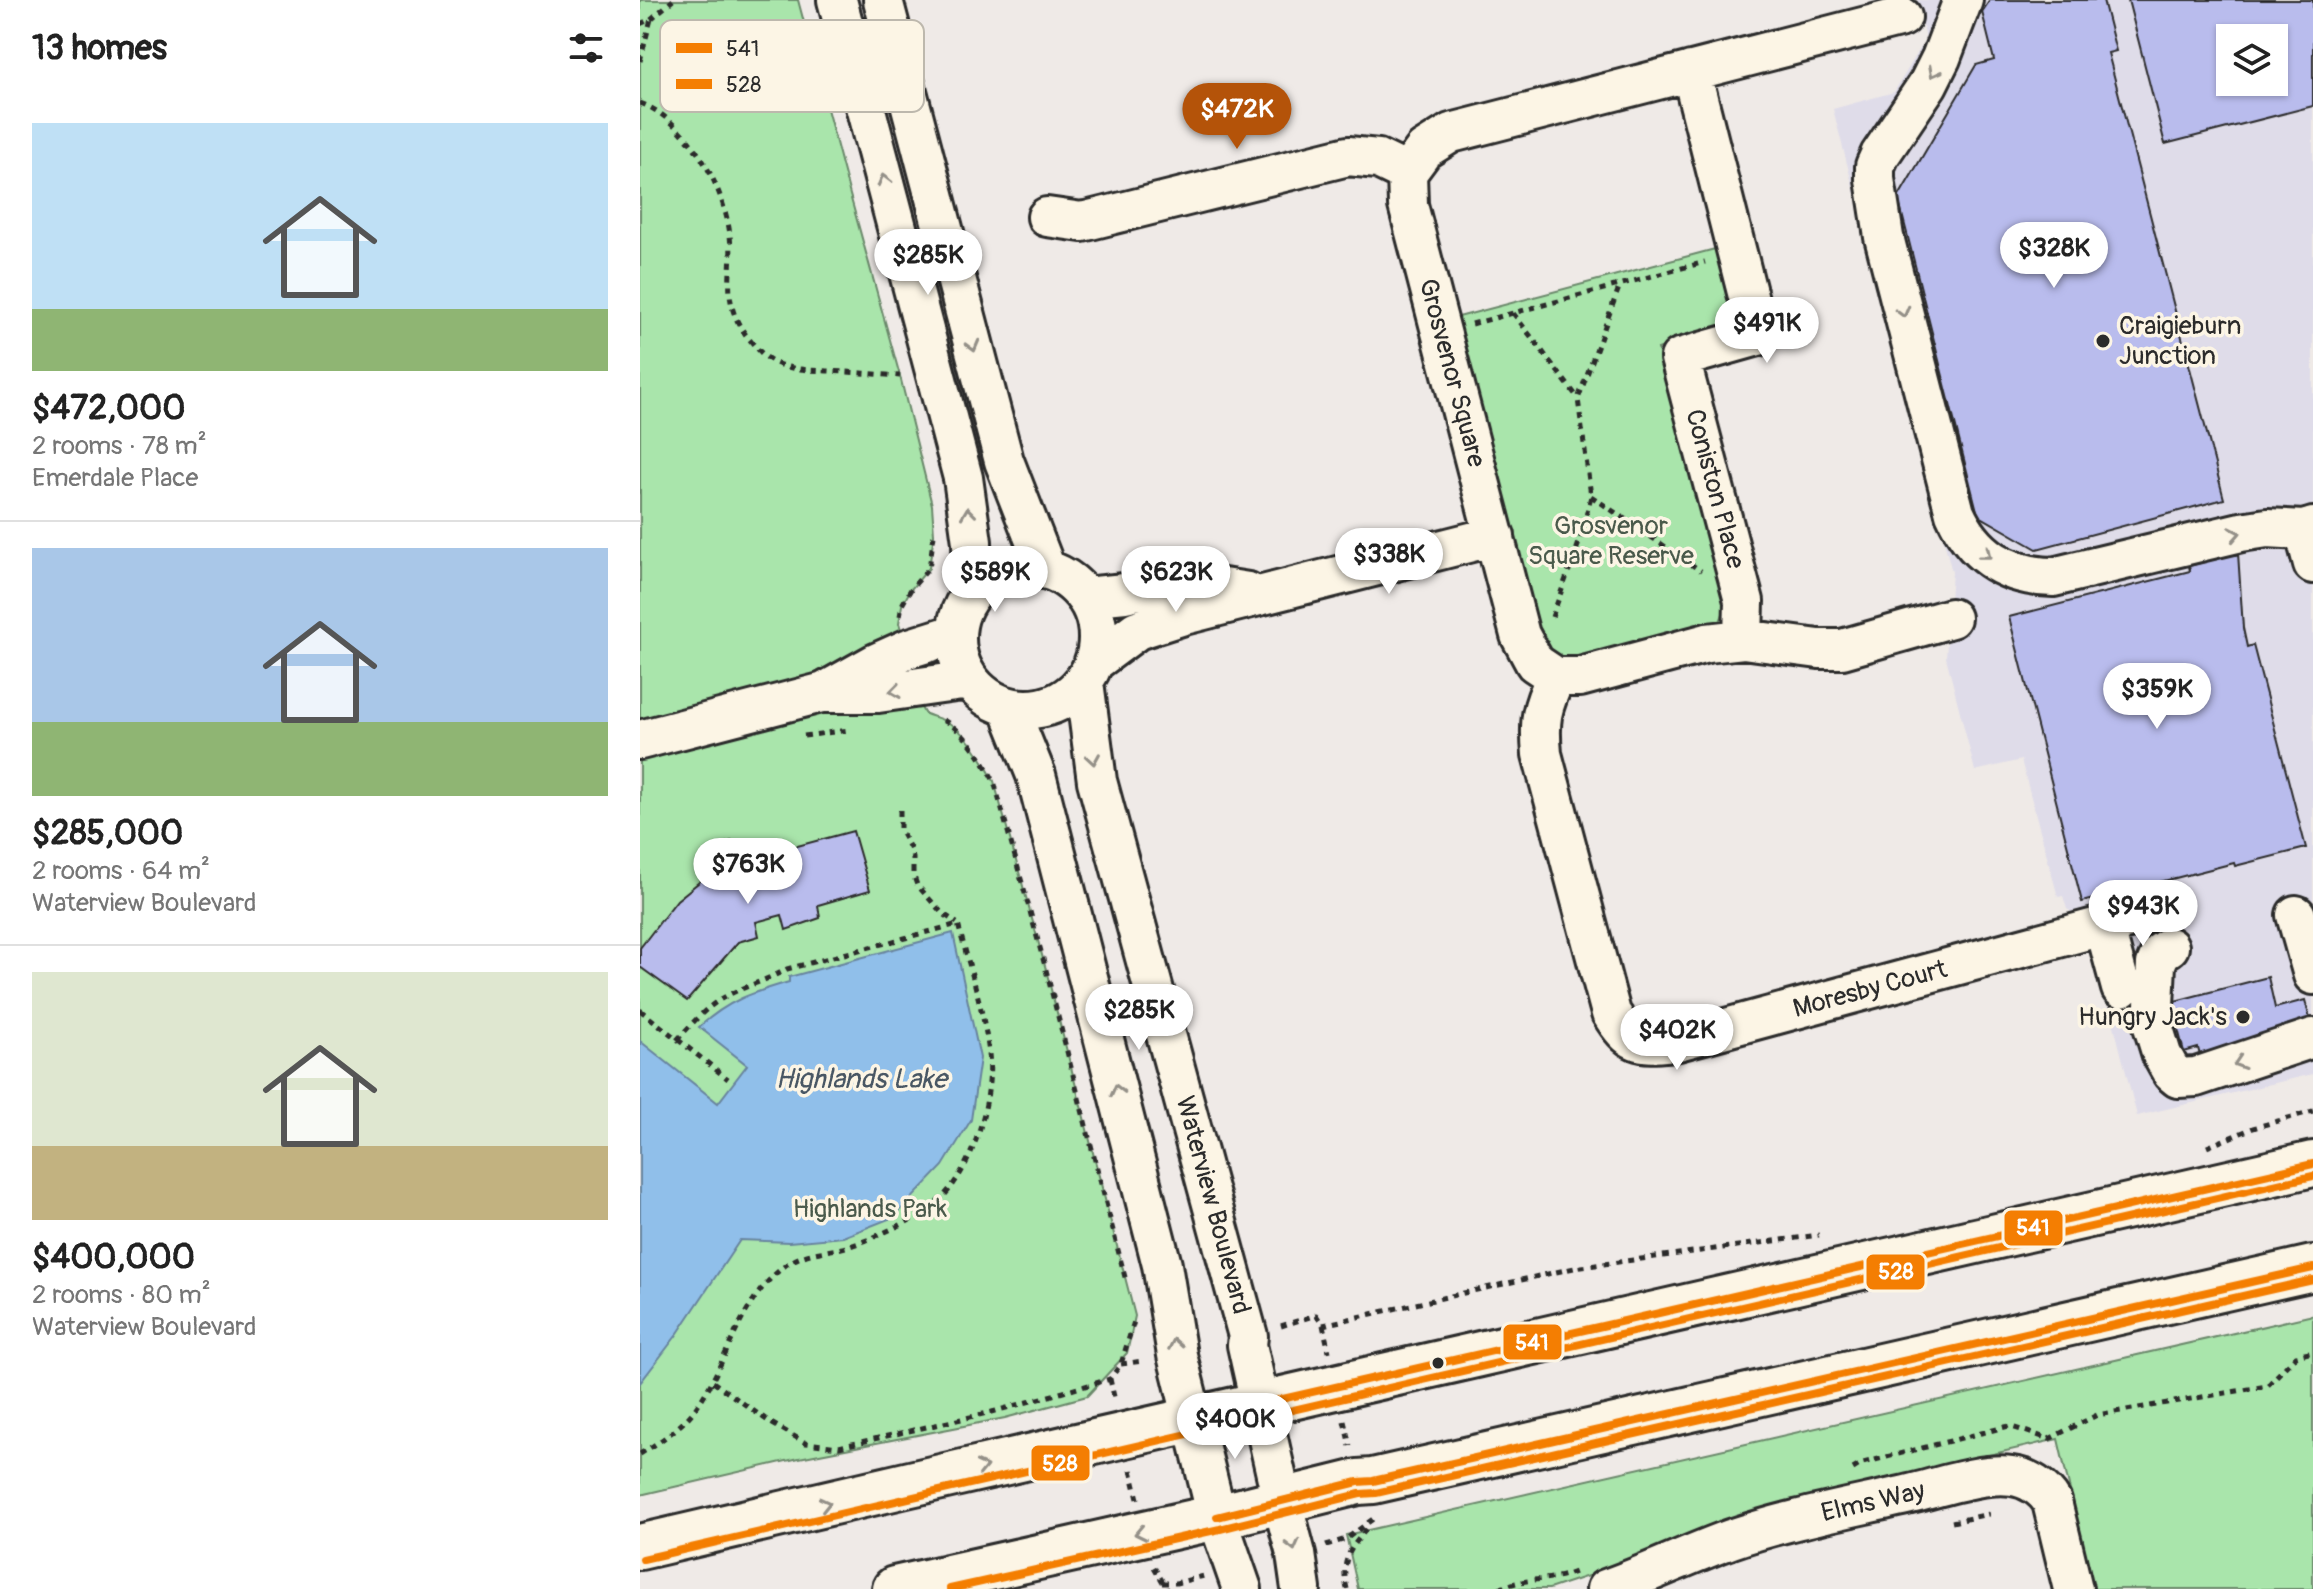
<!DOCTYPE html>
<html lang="en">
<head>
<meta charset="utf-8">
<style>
  :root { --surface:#fff; --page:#f6f6f6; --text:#222; --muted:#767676; --line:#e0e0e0; --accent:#b45309 }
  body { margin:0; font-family:Pangolin,sans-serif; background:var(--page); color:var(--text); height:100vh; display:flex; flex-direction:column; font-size:30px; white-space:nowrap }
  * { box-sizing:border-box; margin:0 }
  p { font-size:26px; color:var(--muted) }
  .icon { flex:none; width:44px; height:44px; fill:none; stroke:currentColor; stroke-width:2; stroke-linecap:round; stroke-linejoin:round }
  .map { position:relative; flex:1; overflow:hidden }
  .drawer { display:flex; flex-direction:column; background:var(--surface); width:640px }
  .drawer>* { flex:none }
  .buttons { position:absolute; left:1576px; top:24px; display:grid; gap:16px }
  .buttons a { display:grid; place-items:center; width:72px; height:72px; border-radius:0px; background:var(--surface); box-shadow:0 2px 6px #0004; font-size:40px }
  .price { position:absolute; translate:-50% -68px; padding:0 18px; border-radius:28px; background:#fff; color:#222; font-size:26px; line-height:52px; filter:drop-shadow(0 2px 4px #0008) }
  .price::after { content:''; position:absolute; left:50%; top:48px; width:24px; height:18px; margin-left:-12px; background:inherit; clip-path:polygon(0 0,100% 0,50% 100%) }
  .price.on { background:var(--accent); color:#fff }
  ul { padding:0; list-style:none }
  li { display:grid; align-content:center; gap:16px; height:424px; padding:0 32px }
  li+li { border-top:2px solid var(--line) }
  li span { display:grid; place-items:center; height:248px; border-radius:0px; color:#555 }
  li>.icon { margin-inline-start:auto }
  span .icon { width:144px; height:144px; fill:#fffc; stroke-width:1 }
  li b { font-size:34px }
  h2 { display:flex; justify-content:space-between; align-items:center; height:96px; padding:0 32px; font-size:34px }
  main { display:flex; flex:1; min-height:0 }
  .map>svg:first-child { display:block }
  .built { fill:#dfdce9; fill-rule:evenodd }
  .green { fill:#a9e5ab; stroke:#6a886b; stroke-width:2 }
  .water { fill:#90bfea; stroke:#68849e; stroke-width:2 }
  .building { fill:#b9bced; stroke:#2b2b2b; stroke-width:2; fill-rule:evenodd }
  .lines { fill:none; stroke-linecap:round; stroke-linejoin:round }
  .minor-casing { stroke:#2b2b2b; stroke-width:44 }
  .major-casing { stroke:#2b2b2b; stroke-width:50 }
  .path { stroke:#2b2b2b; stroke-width:5; stroke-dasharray:6 6; stroke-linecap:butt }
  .minor { stroke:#fcf5e5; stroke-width:38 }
  .major { stroke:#fcf5e5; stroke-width:44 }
  .bus-1-casing { stroke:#fcf5e5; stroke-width:14 }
  .bus-2-casing { stroke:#fcf5e5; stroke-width:14 }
  .bus-1 { stroke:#f47e02; stroke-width:8 }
  .bus-2 { stroke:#f47e02; stroke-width:8 }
  .oneway { stroke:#949088 }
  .poi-dot { fill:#2b2b2b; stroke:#fcf5e5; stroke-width:3 }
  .labels { text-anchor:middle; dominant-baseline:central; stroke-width:7; stroke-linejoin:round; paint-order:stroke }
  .poi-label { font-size:26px; fill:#2b2b2b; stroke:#fcf5e5; text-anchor:start }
  .street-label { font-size:26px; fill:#2b2b2b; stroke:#fcf5e5 }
  .park-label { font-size:26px; fill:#4a5a4b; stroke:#fcf5e5 }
  .water-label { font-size:28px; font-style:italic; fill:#495764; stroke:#fcf5e5 }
  .key { fill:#fcf5e5; stroke:#bdb8ad; stroke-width:2 }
  .key-label { font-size:22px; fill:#2b2b2b }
  .line-badge { stroke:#fcf5e5; stroke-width:3 }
  .badge-label { font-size:22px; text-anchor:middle; font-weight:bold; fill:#fff }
</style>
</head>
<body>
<main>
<section class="drawer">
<h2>13 homes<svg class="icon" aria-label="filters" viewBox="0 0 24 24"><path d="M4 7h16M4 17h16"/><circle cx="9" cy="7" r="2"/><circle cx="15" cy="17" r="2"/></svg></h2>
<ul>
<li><span style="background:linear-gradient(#bfe0f5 75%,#8fb573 0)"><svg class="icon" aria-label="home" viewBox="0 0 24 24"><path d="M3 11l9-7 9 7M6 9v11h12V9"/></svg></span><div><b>$472,000</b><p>2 rooms · 78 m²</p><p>Emerdale Place</p></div></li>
<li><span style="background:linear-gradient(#a9c7e8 70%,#8fb573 0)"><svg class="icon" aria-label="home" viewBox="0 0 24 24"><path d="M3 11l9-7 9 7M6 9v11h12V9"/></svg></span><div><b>$285,000</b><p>2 rooms · 64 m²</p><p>Waterview Boulevard</p></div></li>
<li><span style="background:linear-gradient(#dfe7d0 70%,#c2b280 0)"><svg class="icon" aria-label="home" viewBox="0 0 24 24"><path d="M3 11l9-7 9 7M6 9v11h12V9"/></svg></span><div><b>$400,000</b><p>2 rooms · 80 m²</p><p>Waterview Boulevard</p></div></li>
</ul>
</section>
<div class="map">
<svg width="1673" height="1589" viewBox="0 0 1673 1589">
  <rect width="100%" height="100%" fill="#efeae7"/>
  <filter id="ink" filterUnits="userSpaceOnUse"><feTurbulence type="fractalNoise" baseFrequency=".0125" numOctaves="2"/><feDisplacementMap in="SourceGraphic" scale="16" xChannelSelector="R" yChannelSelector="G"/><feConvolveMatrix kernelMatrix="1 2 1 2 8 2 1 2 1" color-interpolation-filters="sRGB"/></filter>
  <g filter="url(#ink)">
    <path class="built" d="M1277,0H1673V1074L1497,1116L1468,1002L1497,996L1499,958L1427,909L1423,896L1418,897L1381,760L1335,771L1306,657L1312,572L1193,109L1254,92L1286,39ZM1590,38H1634V82H1590Z"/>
    <path class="green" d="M0,0H158L210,195L260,376L292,505L294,534L289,568L271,589L262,605L259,623L267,649L278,702L284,713C292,717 301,718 309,723C328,735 344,761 354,781L405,966L495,1316L487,1353L447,1396L365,1418L159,1458L0,1495Z
      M1075,249L1096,324L1018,349L1088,600L1078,627L921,667L898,643L811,319Z
      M1673,1315V1589H1453L1418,1439L1140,1503L1070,1525L963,1571L909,1589H718L706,1535Z"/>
    <path class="water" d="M313,933L340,1058L331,1120L303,1166L254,1217L203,1237L149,1242L100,1240L36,1336L0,1383V1041L78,1103L107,1065L59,1027C89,1000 111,993 149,982V977Z"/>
    <path class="building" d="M1350,0H1463L1476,51L1468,53L1584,499L1397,549L1338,515L1258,198L1336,65L1354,60L1342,12Z
      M1488,0H1673V106L1525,144ZM1590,38H1634V82H1590Z
      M1598,553L1603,628L1607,647L1613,645L1666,848L1595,866L1594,863L1442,902L1369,617L1550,571L1549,566Z
      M213,831L230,890L178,905L180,918L146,930L142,915L116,922L119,936L98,942L47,1001L0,967V948L37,900L79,866L73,847L92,841L98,862Z
      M1628,977L1635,1008L1665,1000L1671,1023L1561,1059L1558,1048L1544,1052L1531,1002Z"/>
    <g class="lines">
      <g class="minor-casing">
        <path id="minor" d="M197,0L323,478L332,542L333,591
          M243,0L364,461L406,569
          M1323,0L1301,58L1288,84L1240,155L1235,166V179L1244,237L1315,513C1334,556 1367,576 1413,577L1601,532L1627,528L1664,530L1673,527
          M1262,17L811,133L784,150L767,173L768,205L880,635L895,663L916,677H940L1067,643L1103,639L1179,649H1202L1311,618
          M1051,71L1118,336L1040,358L1104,601L1103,639
          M407,217L442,222L708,156L738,159L767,173
          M1664,530L1673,564
          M316 638a71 71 0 1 1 142 0a71 71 0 1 1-142 0Z
          M445,597L485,593L539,581L608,592
          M454,662L497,630L544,615L855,536
          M916,677C901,708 899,720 902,754L971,1013C992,1047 1000,1044 1038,1041L1503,915
          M444,682L457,781L608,1336L607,1345L642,1501L656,1554L661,1589
          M184,692L236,663L267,649L315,634
          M369,708L396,775L522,1265L537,1355L577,1517L602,1589
          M0,740L181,693H238L329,680
          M1656,915L1673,975
          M1464,925L1481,988
          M1529,947L1521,952L1516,964L1513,1026L1522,1055L1532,1073L1538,1078L1556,1077L1673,1038
          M966,1589C1009,1574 1049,1554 1091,1539C1149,1519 1210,1508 1270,1494C1300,1487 1342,1472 1372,1476C1388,1478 1404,1488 1412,1502L1433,1589"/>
      </g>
      <g class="major-casing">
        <path id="major" d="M0,1547L266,1485L1673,1164
          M255,1589L577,1517L718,1482L733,1481L1673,1268"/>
      </g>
      <path class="path" d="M0,24L11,19L33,0
        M0,61L11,19
        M0,103C20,110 34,124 48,140C68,164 81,192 88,223C98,268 75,299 110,340C118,350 126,359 138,364C153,370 171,370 187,371C211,372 236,374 260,376
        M873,313L938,398
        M832,324L1065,262
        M951,496L1061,571
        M260,616L262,605L271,589L289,568L294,535
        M912,617L940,540L951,496L938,399L980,285
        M303,720C326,732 342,759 354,781L405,966L486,1281
        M164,736L209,730
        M260,810V830L270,848L273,858V874L277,885L302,913L317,923
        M0,1010L88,1079
        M1567,1147L1613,1128L1673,1111
        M683,1325L689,1352
        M641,1326L676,1315L683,1325L934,1268L1179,1235
        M481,1364L503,1361
        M470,1379L475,1401
        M73,1382L131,1423L166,1443L199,1447L352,1412L470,1379L481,1364L495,1318
        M704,1421L710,1446
        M0,1454C18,1443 39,1429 52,1413C87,1368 96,1306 141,1269C158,1254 176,1253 197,1249C213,1246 228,1240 243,1233C261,1225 280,1216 296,1203C332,1174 354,1099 349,1054C344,1010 329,966 318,924L147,969C125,982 99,987 78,1001C62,1011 50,1026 37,1040
        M1213,1469L1223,1463L1369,1426L1409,1439L1457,1415L1627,1386L1656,1356L1673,1352
        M491,1470L498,1499
        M1312,1522L1349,1514
        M686,1545L706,1539L733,1519
        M514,1567L527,1589
        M522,1583H536L564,1576
        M707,1589C700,1559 711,1548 729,1526
        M859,1589C883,1577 910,1582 935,1572"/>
      <use href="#minor" class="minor"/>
      <use href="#major" class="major"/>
      <g class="bus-1-casing">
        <path id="bus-1" d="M554,1419L1673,1164
          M577,1517L718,1482L733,1481L1673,1268"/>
      </g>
      <g class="bus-2-casing">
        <path id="bus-2" d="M3,1559L1673,1176
          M310,1589L580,1529L720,1494L736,1493L1673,1280"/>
      </g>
      <use href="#bus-1" class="bus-1"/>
      <use href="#bus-2" class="bus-2"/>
    </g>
    <defs><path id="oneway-chevron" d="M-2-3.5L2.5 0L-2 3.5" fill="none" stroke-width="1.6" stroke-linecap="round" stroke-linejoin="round" transform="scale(2)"/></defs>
    <g class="oneway">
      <use href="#oneway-chevron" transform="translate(1294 72) rotate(118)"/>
      <use href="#oneway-chevron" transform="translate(244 180) rotate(-105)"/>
      <use href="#oneway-chevron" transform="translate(1263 312) rotate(75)"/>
      <use href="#oneway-chevron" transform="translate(333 346) rotate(75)"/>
      <use href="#oneway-chevron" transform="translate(328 513) rotate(-97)"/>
      <use href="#oneway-chevron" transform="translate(1595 534) rotate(-11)"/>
      <use href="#oneway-chevron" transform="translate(1346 554) rotate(38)"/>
      <use href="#oneway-chevron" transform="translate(255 691) rotate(172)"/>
      <use href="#oneway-chevron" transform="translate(453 759) rotate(81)"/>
      <use href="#oneway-chevron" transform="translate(1599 1063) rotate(162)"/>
      <use href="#oneway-chevron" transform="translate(477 1090) rotate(-104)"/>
      <use href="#oneway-chevron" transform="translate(535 1344) rotate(-100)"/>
      <use href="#oneway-chevron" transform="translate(342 1467) rotate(-13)"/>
      <use href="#oneway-chevron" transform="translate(185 1504) rotate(-13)"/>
      <use href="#oneway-chevron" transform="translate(500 1533) rotate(168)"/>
      <use href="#oneway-chevron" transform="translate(653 1545) rotate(76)"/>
    </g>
  </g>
  <g class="poi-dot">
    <circle cx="1463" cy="341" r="8"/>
    <circle cx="1603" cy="1017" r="8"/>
    <circle cx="798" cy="1363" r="7"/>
  </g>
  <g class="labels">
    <g class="poi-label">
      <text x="1479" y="326">Craigieburn<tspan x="1479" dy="30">Junction</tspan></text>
      <text x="1587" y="1017" text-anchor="end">Hungry Jack's</text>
    </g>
    <g class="street-label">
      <text transform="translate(812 373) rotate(75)">Grosvenor Square</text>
      <text transform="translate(1075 489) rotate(75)">Coniston Place</text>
      <text transform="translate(1230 989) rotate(-15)">Moresby Court</text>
      <text transform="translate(573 1205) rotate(75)">Waterview Boulevard</text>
      <text transform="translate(1233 1502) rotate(-13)">Elms Way</text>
    </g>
    <g class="park-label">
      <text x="971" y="526">Grosvenor<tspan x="971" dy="30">Square Reserve</tspan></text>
      <text x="230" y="1209">Highlands Park</text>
    </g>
    <g class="water-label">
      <text x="221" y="1079">Highlands Lake</text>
    </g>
  </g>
  <rect x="20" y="20" width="264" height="92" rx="12" class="key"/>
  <rect x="36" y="43" width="36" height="10" fill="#f47e02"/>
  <rect x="36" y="79" width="36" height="10" fill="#f47e02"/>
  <g class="key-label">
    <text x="86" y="56">541</text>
    <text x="86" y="92">528</text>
  </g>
  <g class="line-badge">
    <rect x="1363" y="1209" width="61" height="38" rx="8" fill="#f47e02"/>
    <rect x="1225" y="1253" width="61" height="38" rx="8" fill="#f47e02"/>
    <rect x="862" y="1323" width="61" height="38" rx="8" fill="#f47e02"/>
    <rect x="390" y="1444" width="61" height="38" rx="8" fill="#f47e02"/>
  </g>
  <g class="badge-label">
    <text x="1393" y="1235">541</text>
    <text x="1256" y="1279">528</text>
    <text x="892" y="1350">541</text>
    <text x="420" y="1471">528</text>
  </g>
</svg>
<div class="buttons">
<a><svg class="icon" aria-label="layers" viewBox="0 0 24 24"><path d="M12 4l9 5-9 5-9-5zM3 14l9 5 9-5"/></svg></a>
</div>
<b class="price on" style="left:597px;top:151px">$472K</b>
<b class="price" style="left:1414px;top:290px">$328K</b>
<b class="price" style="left:288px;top:297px">$285K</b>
<b class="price" style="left:1127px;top:365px">$491K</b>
<b class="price" style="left:749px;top:596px">$338K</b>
<b class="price" style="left:355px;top:614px">$589K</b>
<b class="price" style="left:536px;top:614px">$623K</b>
<b class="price" style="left:1517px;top:731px">$359K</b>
<b class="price" style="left:108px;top:906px">$763K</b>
<b class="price" style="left:1503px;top:948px">$943K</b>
<b class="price" style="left:499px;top:1052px">$285K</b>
<b class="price" style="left:1037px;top:1072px">$402K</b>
<b class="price" style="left:595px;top:1461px">$400K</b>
</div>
</main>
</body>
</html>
